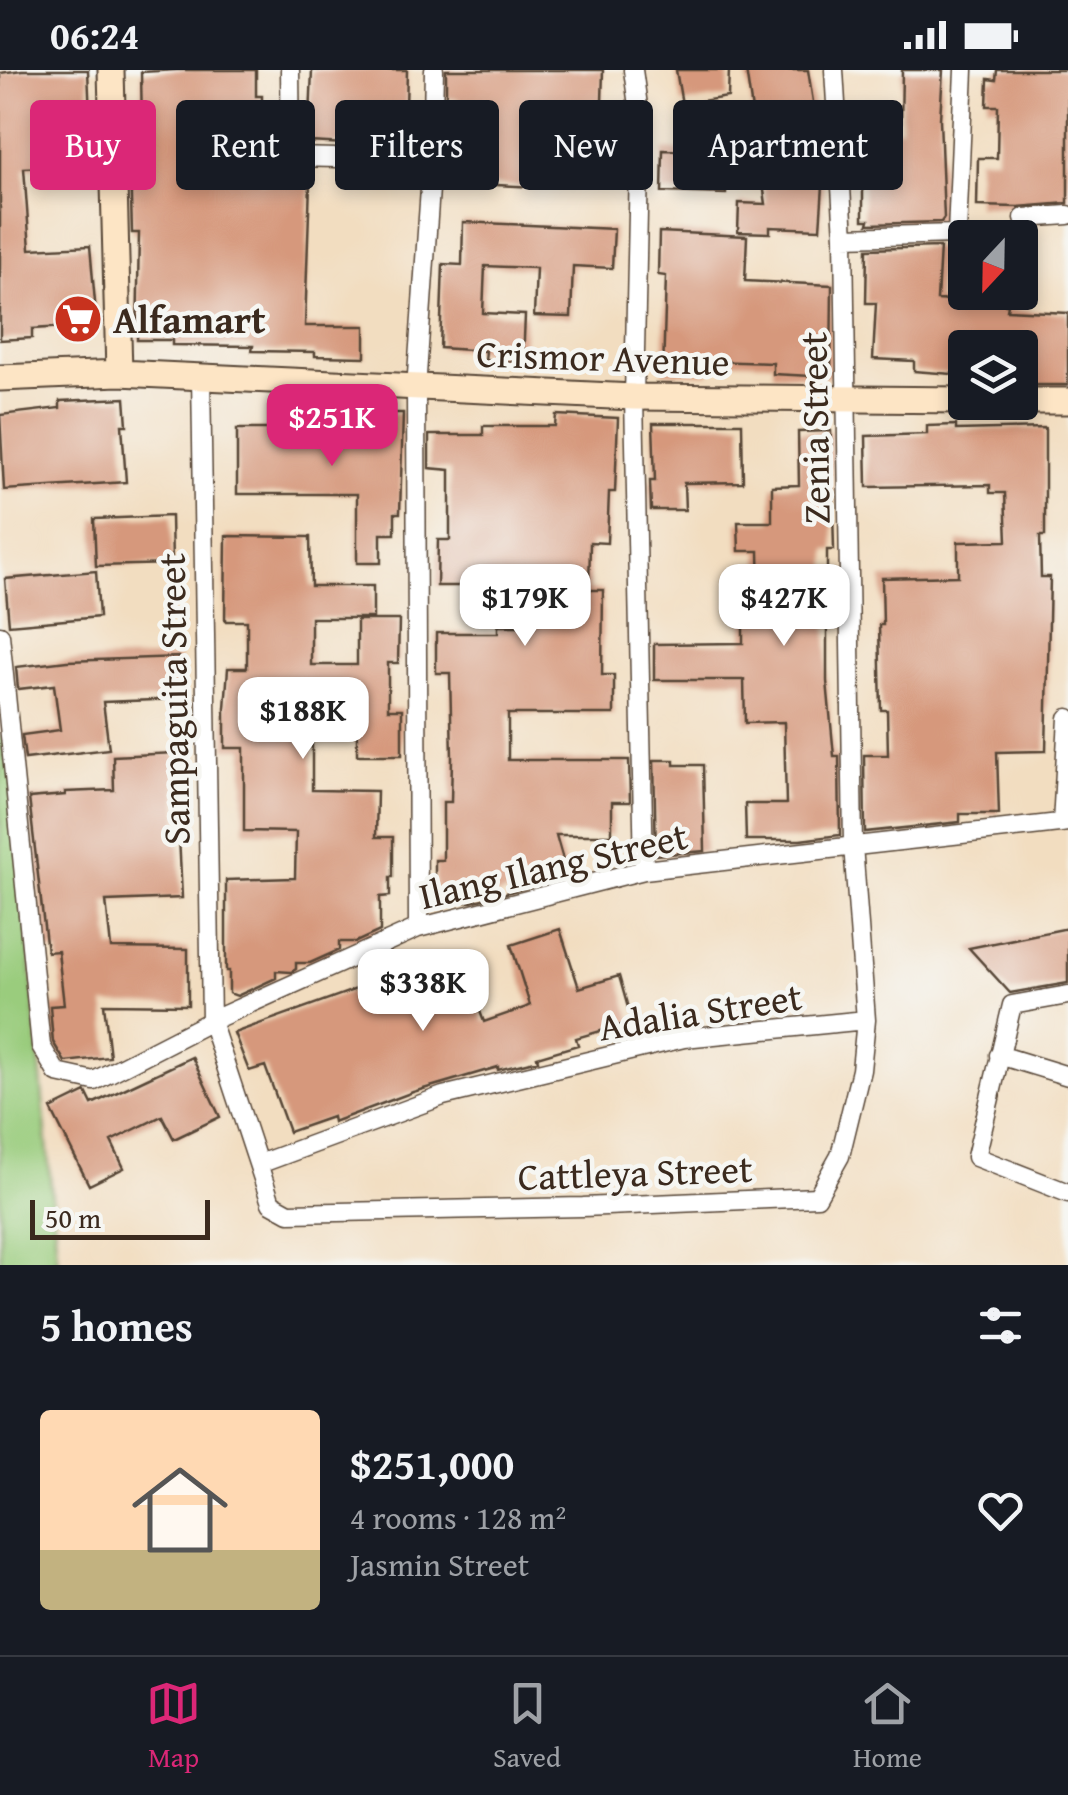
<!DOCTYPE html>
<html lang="en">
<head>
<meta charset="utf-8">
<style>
  :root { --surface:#171b24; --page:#20242c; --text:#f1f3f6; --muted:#9ea1a6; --line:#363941; --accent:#db2777 }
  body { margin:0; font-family:"Gentium Book Plus",serif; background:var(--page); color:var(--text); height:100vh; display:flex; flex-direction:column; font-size:38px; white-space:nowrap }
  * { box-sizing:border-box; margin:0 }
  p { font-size:32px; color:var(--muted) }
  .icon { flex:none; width:55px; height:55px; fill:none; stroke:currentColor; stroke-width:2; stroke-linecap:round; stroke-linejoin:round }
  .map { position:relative; height:1195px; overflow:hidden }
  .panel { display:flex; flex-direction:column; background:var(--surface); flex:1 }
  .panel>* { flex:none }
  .top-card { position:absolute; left:30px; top:30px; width:1010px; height:90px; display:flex; gap:20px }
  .needle { width:65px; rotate:202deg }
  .fabs { position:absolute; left:948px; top:150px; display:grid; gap:20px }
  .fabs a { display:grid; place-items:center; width:90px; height:90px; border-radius:10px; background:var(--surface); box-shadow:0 5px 15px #0003; font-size:50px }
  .scale { position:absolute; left:30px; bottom:25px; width:180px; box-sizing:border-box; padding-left:10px; border:5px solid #3b2a1e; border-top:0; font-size:28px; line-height:35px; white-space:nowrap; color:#3b2a1e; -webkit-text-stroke:8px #f6f6f2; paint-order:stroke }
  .price { position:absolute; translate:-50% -85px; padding:0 22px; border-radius:20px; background:#fff; color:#222; font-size:32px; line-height:65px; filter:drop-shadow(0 2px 5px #0008) }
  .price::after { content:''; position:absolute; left:50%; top:60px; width:30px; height:22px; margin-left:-15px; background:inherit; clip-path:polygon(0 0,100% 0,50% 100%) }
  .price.current { background:var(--accent); color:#fff }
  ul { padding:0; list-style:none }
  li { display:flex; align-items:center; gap:30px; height:250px; padding:0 40px }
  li+li { border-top:2px solid var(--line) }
  li span { display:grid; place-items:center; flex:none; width:280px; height:200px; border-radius:10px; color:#555 }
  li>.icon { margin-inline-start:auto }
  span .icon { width:120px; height:120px; fill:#fffc; stroke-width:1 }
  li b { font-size:42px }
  h2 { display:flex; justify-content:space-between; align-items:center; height:120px; padding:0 40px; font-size:42px }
  .chip { padding:0 35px; border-radius:10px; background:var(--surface); box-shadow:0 5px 15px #0003; font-size:35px; line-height:90px }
  .chip.current { background:var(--accent); color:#fff }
  .status { display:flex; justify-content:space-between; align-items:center; height:70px; padding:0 50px; background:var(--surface); direction:ltr }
  .status svg { height:28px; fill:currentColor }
  .menu { display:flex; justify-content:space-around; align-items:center; height:140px; border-top:2px solid var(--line); background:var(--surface); font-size:28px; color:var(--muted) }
  .menu a { display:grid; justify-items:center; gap:5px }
  .menu .current { color:var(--accent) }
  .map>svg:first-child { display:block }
  .green { fill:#9acc7d; stroke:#6a7b4e; stroke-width:2.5 }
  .building { fill:#d6987c }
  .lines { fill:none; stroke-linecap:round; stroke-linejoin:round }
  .street-casing { stroke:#564536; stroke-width:21 }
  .secondary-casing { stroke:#564536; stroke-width:29 }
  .street { stroke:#fff; stroke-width:18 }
  .secondary { stroke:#fde5c5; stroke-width:25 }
  .labels { text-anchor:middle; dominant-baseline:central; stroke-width:9; stroke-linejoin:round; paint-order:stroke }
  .poi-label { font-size:38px; font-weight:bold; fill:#3b2a1e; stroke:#f6f6f2; text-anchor:start }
  .street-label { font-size:38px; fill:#3b2a1e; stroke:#f6f6f2 }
</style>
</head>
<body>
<div class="status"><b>06:24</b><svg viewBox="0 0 49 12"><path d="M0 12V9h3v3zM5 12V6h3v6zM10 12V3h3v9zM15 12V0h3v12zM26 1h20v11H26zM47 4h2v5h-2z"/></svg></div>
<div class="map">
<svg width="1068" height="1195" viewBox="0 0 1068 1195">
  <rect width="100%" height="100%" fill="#f6f6f2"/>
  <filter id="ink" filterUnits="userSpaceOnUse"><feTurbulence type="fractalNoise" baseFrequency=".01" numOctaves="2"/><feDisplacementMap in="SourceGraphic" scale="20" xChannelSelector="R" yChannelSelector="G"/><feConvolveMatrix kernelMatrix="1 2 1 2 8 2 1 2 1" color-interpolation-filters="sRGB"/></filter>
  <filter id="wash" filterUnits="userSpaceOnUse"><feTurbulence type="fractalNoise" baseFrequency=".0048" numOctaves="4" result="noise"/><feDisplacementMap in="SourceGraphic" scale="40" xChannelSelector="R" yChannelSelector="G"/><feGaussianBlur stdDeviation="2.25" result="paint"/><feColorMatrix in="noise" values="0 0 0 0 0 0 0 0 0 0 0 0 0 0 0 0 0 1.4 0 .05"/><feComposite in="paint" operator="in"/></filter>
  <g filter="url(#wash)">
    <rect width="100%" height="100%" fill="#f2ddc0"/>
    <path class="green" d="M10,666L58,1195H0V667Z"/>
    <g id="blocks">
      <path class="building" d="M22,0H88L92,95L24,98L30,179L90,176L97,255L32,259V268L0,270V3Z
        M177,0H256V26H262L261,112L310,113L305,256H365V287L315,286V282L252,281L253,276L172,275V270H137L139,163H132L129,56H142L141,2Z
        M312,0H407L405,77L309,72Z
        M446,0H603L602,32L625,33L624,78L536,74L534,117L456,113L459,29L446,28Z
        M676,0H729L728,27L682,34Z
        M746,0H808L824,101L820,159L770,157V163L738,162L739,133L766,134Z
        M902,0H943L940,49L944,148L941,152L868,154L869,150H863V65L901,58Z
        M997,0H1068V133L1018,137L977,136L978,88H997L998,36H987L988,9L996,10Z
        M663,80L727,82L726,124L662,122Z
        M463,152L614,159L612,198L573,196L571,247L534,246L536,198L485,196L483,243L525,245L523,292L485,290L486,281L440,278L443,194L462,195Z
        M659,162L747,166L745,211L832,215L831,307L773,304V293L709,291V304L663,302L666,206L658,205Z
        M940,177L937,230L1008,234L1007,240L1068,243V315H1020V278H965V305L914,301V291L873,289L876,233H866L867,179Z
        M125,328L127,355H122L126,412L4,420L0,345L60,338V331Z
        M339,343H403L400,443H395V464H381V493H357V424H237V359H339Z
        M556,345L618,348L615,422H609L607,473L590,472L589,520H603L602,605H614V644H508V690H629L630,732H612V765H556L568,807L471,832H435V790H443V732H451L452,688L450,603H436V563H498V556H535V516H437L438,470H450V400L429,398V365H483V356H555Z
        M653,353H742L743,412L684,413L685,440H651L650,411H655Z
        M956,355V360L1045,358V466H1040L1041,507H1050L1046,681L997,682L999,744H960V752L865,762L864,685H888L887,640H881L879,555H883L882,508L958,506V472L1007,471L1005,423H990V415L867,417L866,366L927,364V356Z
        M831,361L834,480H827V611L834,686H839L840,765L800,770H746L745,734H786L784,652L745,653L744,610H654V574L743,573V527H760L759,481H739L738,452H772V416L799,415L798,362Z
        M171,446L172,494L96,496L94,449Z
        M226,466L310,467L311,516H373V548H311V595H357V550H399L398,593H388V639H402V685H357V634L312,636V720L377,721L376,767H393V807H390V826L380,827V861L356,872H339V880L310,893H296V899L291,902L276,901V908L237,926L229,923V901H226V810L295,808L296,762L244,761V678H225V638L228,598H247V551H225Z
        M96,501L99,547L9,555L5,509Z
        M179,587L180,629L103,632L109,679L25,689L22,665L60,660L54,615L18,619L16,597L67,591Z
        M175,683L182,828L106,831L111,878L188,879V935L104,934L110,987L65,992L53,972L50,936L64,935L58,881L47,882L29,728L65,725V722L114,720L113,686Z
        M654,690H674V695H703L705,781L656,785Z
        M1068,858V913L1010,923L969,878Z
        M560,859L579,918L619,906L632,952L576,968L578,975L537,987L538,990L498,1000V997L413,1022L333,1052L332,1047L289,1062L265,996L249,1001L234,963L370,914L371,917L460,888L484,952L524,938L530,935L511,875Z
        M192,987L220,1047L174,1069L162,1046L111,1071L124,1098L89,1115L51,1039L86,1022L92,1034Z"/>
    </g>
  </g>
  <g filter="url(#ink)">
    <use href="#blocks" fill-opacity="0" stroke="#564536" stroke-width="2.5"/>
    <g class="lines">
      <g class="street-casing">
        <path id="street" d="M290,0L291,87L432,90
          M633,0L640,50L634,327L644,800
          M1024,148L1068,145
          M844,167L957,164L964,0
          M201,306L211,951L271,1133L289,1143L583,1137L817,1127L840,1086L861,1000L866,950L853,775L844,167L834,0
          M0,565L41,976L57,1003L94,1011L211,951L418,858L644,800L1068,752
          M1062,753L1068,648
          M418,858L416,319L432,90L434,0
          M1068,925L1012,935L976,1087L1068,1123
          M999,985L1068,1006
          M259,1094L443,1026L684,968L866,950"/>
      </g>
      <g class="secondary-casing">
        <path id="secondary" d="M111,0L119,303
          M0,308L119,303L634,327L965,330
          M1020,331H1068"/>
      </g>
      <use href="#street" class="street"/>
      <use href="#secondary" class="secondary"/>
    </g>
  </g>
  <defs>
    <g id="supermarket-disc" transform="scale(2.5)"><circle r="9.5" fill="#c8321e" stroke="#f6f6f2"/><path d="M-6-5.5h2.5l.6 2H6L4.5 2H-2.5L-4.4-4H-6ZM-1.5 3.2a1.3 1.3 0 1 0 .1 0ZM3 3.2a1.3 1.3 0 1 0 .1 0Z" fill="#fff"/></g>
  </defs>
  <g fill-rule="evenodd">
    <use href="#supermarket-disc" x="78" y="249"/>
  </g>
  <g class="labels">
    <g class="poi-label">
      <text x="113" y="249">Alfamart</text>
    </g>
    <g class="street-label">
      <text transform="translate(603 287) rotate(2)">Crismor Avenue</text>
      <text transform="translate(814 358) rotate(-91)">Zenia Street</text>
      <text transform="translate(173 629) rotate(-91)">Sampaguita Street</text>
      <text transform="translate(553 795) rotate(-13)">Ilang Ilang Street</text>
      <text transform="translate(700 941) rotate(-9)">Adalia Street</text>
      <text transform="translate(635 1102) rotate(-2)">Cattleya Street</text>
    </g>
  </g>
</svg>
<div class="fabs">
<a><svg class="needle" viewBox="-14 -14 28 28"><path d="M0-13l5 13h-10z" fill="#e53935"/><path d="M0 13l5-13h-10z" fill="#9ea1a6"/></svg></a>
<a><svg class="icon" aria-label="layers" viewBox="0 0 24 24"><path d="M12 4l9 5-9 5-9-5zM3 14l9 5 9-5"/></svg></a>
</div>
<div class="scale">50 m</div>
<b class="price current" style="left:332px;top:399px">$251K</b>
<b class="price" style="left:525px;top:579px">$179K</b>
<b class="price" style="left:784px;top:579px">$427K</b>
<b class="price" style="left:303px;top:692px">$188K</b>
<b class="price" style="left:423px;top:964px">$338K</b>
<div class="top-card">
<a class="chip current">Buy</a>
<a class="chip">Rent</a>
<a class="chip">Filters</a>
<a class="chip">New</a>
<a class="chip">Apartment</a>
</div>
</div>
<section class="panel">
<h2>5 homes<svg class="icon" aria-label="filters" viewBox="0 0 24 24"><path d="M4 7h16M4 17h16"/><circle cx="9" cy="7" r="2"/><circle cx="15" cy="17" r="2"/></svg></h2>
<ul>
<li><span style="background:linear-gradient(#ffd9b3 70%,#c2b280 0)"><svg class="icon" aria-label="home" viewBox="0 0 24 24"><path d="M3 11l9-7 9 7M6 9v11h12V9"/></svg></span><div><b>$251,000</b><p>4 rooms · 128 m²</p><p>Jasmin Street</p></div><svg class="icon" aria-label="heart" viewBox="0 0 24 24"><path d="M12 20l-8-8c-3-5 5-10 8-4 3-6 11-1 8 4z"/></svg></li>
</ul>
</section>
<nav class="menu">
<a class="current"><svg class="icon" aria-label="map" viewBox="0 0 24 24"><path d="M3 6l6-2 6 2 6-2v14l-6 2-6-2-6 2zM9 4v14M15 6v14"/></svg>Map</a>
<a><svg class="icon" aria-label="saved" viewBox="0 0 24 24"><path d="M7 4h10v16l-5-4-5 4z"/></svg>Saved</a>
<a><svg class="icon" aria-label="home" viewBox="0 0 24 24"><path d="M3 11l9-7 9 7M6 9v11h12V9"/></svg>Home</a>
</nav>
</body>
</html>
